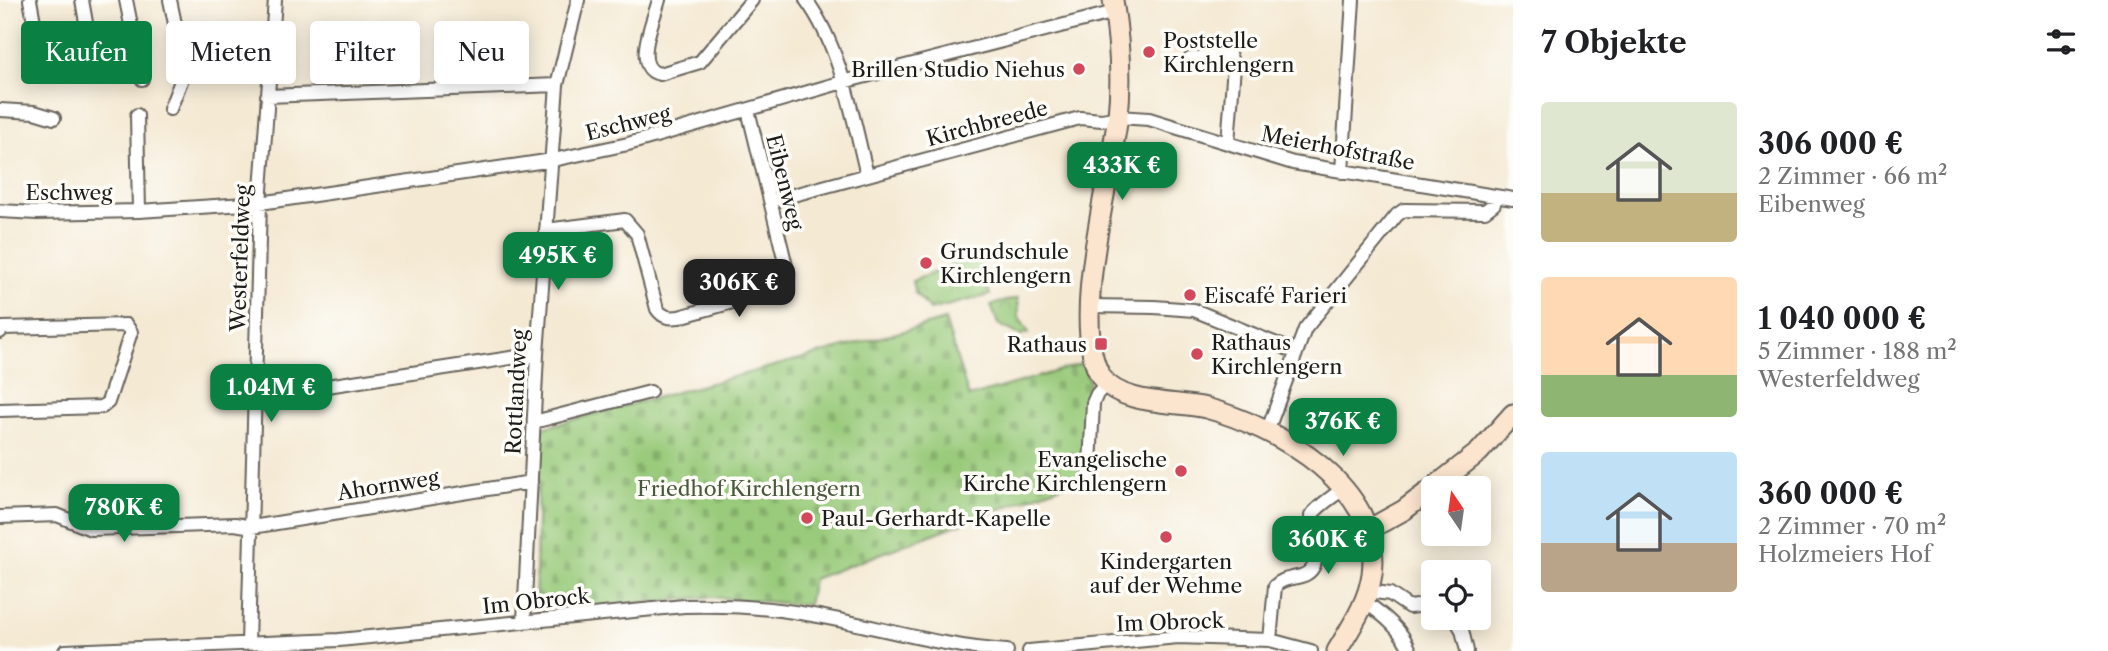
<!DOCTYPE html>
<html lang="de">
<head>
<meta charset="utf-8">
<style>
  :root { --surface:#fff; --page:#f2f2f2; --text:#202124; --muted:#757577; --accent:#0b8043 }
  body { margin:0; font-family:"Libre Caslon Text",serif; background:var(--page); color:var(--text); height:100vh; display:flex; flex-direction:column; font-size:26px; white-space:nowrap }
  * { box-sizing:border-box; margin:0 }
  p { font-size:23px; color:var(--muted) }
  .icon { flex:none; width:38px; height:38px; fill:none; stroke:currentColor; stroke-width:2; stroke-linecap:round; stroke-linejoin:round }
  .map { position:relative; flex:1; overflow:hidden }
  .sheet { display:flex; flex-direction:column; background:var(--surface); width:595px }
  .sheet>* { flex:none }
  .banner { position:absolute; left:21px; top:21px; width:665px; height:63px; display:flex; gap:14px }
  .needle { width:46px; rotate:347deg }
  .buttons { position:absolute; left:1421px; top:476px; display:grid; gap:14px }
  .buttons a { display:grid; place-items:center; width:70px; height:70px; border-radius:7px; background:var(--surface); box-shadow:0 4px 18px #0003; font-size:35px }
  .price { position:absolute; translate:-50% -60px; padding:0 16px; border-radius:14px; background:var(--accent); color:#fff; font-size:23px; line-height:46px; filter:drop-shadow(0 2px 4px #0008) }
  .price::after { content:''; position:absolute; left:50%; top:42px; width:21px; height:16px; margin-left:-10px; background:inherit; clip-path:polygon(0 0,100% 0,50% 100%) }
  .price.current { background:#222; color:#fff }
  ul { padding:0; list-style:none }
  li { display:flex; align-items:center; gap:21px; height:175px; padding:0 28px }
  li span { display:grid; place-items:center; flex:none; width:196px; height:140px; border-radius:7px; color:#555 }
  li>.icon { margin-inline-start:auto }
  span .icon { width:84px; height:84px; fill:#fffc; stroke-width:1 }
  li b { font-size:30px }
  h2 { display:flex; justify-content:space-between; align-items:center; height:84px; padding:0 28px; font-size:30px }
  .tag { padding:0 24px; border-radius:7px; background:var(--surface); box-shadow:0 4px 18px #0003; font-size:24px; line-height:63px }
  .tag.current { background:var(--accent); color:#fff }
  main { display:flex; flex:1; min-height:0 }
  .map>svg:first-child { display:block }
  .cemetery { fill:url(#cemetery-stones); stroke:#5b744c; stroke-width:2 }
  .park { fill:url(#park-crowns); stroke:#5b744c; stroke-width:2 }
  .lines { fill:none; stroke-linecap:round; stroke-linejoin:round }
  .street-casing { stroke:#68645c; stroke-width:16 }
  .secondary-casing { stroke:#68645c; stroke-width:23 }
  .street { stroke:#fff; stroke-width:12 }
  .secondary { stroke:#fce5cf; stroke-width:19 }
  .poi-dot { fill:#d1495b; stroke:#fdfcf7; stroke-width:2.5 }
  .labels { text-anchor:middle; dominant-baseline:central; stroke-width:7; stroke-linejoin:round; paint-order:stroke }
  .poi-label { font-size:21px; fill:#1c1c1c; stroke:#fdfcf7; text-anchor:start }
  .street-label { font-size:21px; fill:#1c1c1c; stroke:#fdfcf7 }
  .park-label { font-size:21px; fill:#48593d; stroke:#fdfcf7 }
</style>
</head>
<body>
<main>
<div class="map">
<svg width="1513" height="651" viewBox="0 0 1513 651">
  <defs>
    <pattern id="cemetery-stones" width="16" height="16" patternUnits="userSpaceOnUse" patternTransform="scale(1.75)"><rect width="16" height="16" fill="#9acb7b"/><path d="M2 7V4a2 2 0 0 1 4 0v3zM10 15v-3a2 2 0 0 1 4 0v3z" fill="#84ae6a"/></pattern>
    <pattern id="park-crowns" width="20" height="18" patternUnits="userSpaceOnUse" patternTransform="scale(1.75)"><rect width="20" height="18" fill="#9acb7b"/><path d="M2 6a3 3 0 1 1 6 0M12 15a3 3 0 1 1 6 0" fill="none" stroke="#84ae6a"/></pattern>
  </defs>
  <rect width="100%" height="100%" fill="#fdfcf7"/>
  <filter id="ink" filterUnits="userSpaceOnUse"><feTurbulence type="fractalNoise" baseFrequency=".0143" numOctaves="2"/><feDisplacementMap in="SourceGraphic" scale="14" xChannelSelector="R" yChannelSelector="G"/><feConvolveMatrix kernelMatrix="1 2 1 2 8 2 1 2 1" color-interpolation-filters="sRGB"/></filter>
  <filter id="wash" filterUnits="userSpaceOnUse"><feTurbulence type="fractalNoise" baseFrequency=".00686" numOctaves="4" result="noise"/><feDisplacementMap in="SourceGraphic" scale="28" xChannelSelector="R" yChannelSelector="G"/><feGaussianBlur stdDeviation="1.57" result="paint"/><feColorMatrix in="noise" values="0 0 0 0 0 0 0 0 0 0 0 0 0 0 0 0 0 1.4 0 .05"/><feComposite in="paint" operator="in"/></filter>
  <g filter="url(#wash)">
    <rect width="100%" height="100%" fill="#f4e9d3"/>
    <path class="cemetery" d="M945,320L969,397L1084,363L1090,387L1085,403L1080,479L813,579L808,605L711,597L535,611L539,429Z"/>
    <path class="park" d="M980,254L990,295L930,310L915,293L912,281Z
      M1018,298L1019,317L1029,333L1020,335L998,324L991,305Z"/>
  </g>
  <g filter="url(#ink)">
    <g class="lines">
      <g class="street-casing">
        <path id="street" d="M30,0L37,38
          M82,0L90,45
          M126,0L142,79
          M170,0L185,71L170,109
          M659,0C654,19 631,69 660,74L700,62L752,0
          M806,0C841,47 853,119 867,175
          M1190,59L1229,54L1234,66L1228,143
          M267,96L557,85
          M0,110L34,112L54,118
          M137,115L139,211
          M1342,172L1353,0
          M771,201L1080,118L1102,120L1118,117L1149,119L1293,163L1513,199
          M0,211L37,213L139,211L260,203L553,160L628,144L843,82L1115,12
          M546,230L625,220L637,234L657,309C663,318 670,318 679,317L779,289L786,284L788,274L748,110
          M1091,306L1154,307L1194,310L1296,352
          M0,332L3,328L126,325L131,332L108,402L102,407L0,410
          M255,397L537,354
          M534,422L650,392
          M1267,432L1305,329L1397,215L1404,210L1485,211L1494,204L1495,196
          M1089,488L1093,403L1097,394L1106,384
          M0,517L57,515L91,529L235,524L252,527L531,482
          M1368,591L1390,594L1409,607L1433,604
          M1364,601C1382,614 1403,630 1410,651
          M1455,618L1462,630L1467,651
          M524,621L537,354L557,85L578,0
          M1270,640L1275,586C1283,578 1291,579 1301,576C1326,569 1313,535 1311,516C1318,505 1333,497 1344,488
          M248,644L260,203L275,0
          M65,651L339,640L684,606C725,605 767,607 807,614C874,625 939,647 1007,651
          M1029,651L1178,637L1270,640L1311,651"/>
      </g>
      <g class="secondary-casing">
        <path id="secondary" d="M1113,0C1119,37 1122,79 1118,116C1111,175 1068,329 1102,378C1121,405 1175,401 1206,408C1277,427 1384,487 1372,574C1368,603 1351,627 1337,651
          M1433,488L1479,452L1513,414
          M1368,530L1404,510L1433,488"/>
      </g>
      <use href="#street" class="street"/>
      <use href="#secondary" class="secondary"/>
    </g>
  </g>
  <g class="poi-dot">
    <circle cx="1149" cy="52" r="7"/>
    <circle cx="1079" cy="69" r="7"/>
    <circle cx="926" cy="263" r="7"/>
    <circle cx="1190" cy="295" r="7"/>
    <rect x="1094" y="337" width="14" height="14" rx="3.5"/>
    <circle cx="1197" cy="354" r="7"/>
    <circle cx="1181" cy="471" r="7"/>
    <circle cx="807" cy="518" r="7"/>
    <circle cx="1166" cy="537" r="7"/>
  </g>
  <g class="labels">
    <g class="poi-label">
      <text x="1163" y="40">Poststelle<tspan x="1163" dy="24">Kirchlengern</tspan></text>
      <text x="1065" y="69" text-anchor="end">Brillen Studio Niehus</text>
      <text x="940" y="251">Grundschule<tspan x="940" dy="24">Kirchlengern</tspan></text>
      <text x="1204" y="295">Eiscafé Farieri</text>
      <text x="1211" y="342">Rathaus<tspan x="1211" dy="24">Kirchlengern</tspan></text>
      <text x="1087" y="344" text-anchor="end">Rathaus</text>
      <text x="1167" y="459" text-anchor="end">Evangelische<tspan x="1167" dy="24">Kirche Kirchlengern</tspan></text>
      <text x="821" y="518">Paul-Gerhardt-Kapelle</text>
      <text x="1166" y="561" text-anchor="middle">Kindergarten<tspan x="1166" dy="24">auf der Wehme</tspan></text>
    </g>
    <g class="street-label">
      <text transform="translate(628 123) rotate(-14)">Eschweg</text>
      <text transform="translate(987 123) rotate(-15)">Kirchbreede</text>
      <text transform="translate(1338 148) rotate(11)">Meierhofstraße</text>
      <text transform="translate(785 182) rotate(76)">Eibenweg</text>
      <text x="69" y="192">Eschweg</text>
      <text transform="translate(240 258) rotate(-88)">Westerfeldweg</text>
      <text transform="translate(516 392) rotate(-87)">Rottlandweg</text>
      <text transform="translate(388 485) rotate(-9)">Ahornweg</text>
      <text transform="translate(536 601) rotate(-6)">Im Obrock</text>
      <text transform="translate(1170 622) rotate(-2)">Im Obrock</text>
    </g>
    <g class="park-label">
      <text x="749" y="488">Friedhof Kirchlengern</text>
    </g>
  </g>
</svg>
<div class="buttons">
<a><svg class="needle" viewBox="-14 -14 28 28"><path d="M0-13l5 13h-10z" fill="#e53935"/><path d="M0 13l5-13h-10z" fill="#757577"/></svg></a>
<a><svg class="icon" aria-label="locate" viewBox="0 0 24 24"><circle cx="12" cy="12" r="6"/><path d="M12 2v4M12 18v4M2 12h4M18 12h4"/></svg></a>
</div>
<b class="price" style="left:1122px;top:202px">433K €</b>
<b class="price" style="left:558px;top:292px">495K €</b>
<b class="price current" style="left:739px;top:319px">306K €</b>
<b class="price" style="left:271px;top:424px">1.04M €</b>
<b class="price" style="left:1343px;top:458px">376K €</b>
<b class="price" style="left:124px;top:544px">780K €</b>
<b class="price" style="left:1328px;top:576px">360K €</b>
<div class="banner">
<a class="tag current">Kaufen</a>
<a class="tag">Mieten</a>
<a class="tag">Filter</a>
<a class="tag">Neu</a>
</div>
</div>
<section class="sheet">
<h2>7 Objekte<svg class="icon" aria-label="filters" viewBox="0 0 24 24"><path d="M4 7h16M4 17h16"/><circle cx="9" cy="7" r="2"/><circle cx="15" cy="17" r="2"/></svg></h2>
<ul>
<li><span style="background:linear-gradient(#dfe7d0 65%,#c2b280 0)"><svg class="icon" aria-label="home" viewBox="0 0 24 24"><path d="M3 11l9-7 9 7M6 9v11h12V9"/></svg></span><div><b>306 000 €</b><p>2 Zimmer · 66 m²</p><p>Eibenweg</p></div></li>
<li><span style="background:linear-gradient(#ffd9b3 70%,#8fb573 0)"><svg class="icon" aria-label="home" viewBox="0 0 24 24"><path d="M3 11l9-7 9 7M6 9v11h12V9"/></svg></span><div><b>1 040 000 €</b><p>5 Zimmer · 188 m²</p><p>Westerfeldweg</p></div></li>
<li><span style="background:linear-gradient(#bfe0f5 65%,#b9a48a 0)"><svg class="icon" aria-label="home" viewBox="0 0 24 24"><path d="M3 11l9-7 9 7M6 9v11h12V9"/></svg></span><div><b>360 000 €</b><p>2 Zimmer · 70 m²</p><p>Holzmeiers Hof</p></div></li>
</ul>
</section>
</main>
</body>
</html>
